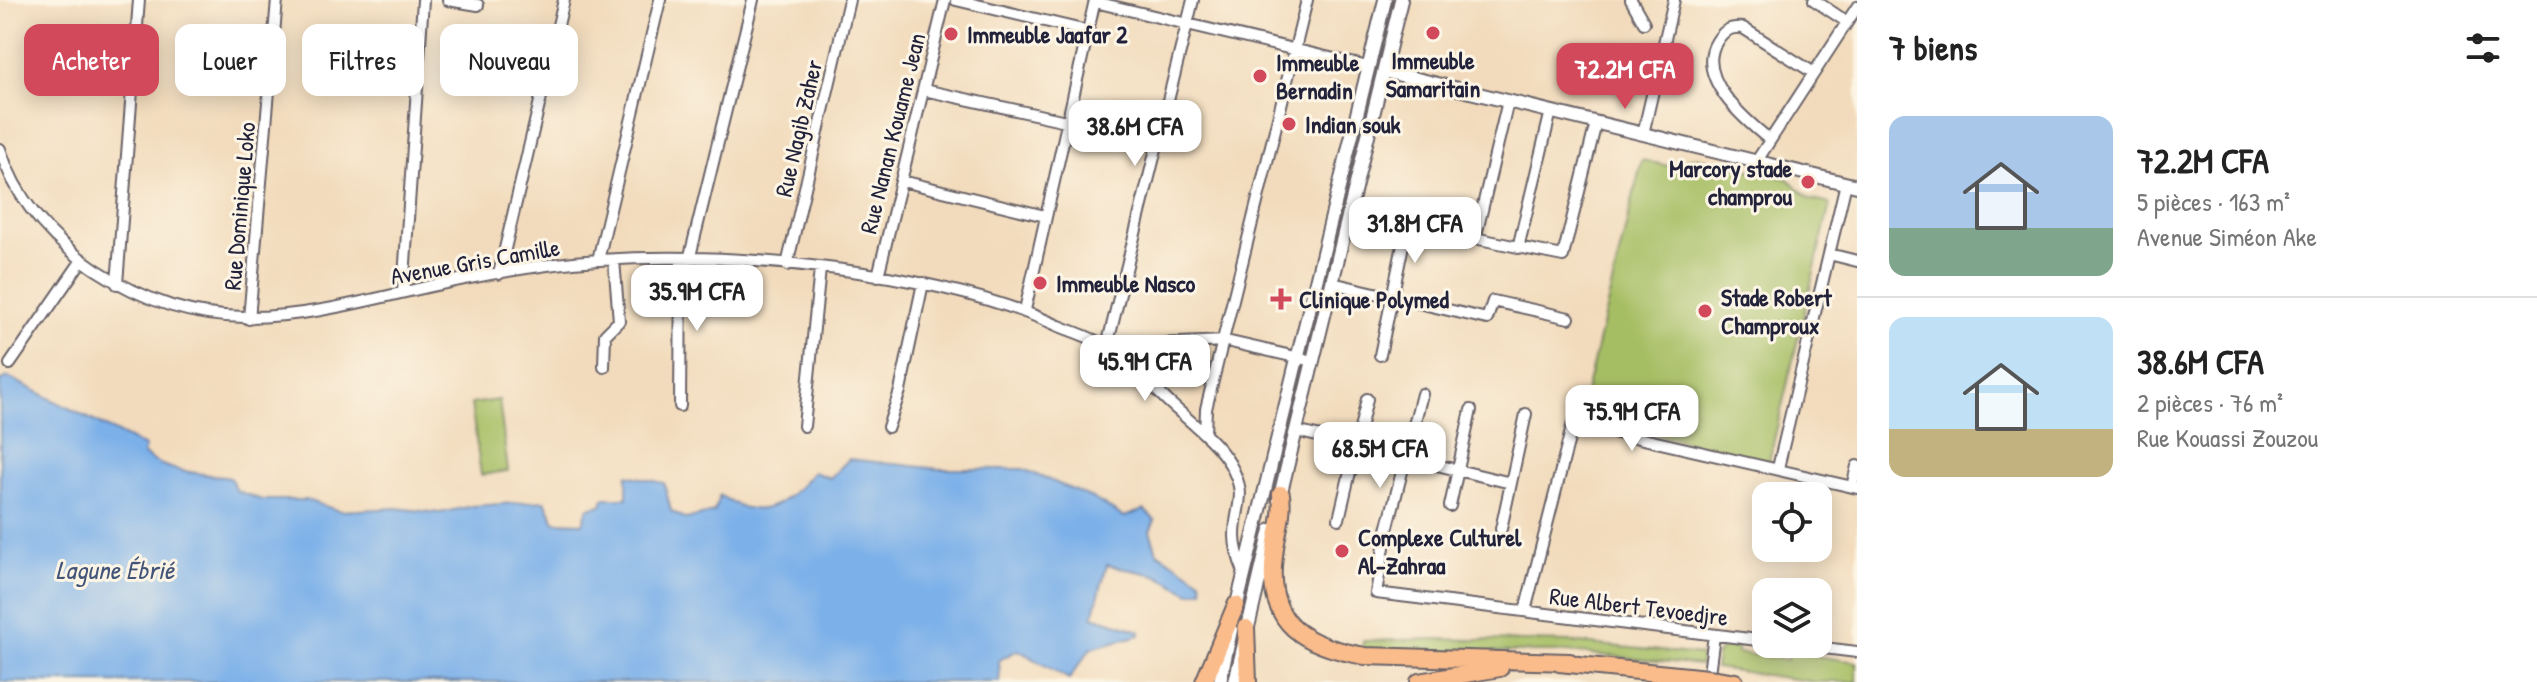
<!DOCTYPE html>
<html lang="fr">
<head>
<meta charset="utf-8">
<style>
  :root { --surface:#fff; --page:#f2f2f2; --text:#222; --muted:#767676; --line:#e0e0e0; --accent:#d1495b }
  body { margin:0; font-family:"Patrick Hand",sans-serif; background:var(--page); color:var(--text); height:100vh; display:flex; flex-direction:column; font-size:30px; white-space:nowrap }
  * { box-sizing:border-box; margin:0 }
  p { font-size:26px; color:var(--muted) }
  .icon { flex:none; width:44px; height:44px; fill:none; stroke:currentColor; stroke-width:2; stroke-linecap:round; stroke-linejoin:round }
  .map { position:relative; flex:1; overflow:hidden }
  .details { display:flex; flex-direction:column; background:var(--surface); width:680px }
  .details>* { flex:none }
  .top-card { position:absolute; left:24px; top:24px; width:760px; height:72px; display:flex; gap:16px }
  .buttons { position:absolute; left:1752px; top:482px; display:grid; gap:16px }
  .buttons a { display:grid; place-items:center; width:80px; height:80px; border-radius:16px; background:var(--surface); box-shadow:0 4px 20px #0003; font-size:40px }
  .price { position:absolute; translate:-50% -68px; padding:0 18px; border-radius:16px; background:#fff; color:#222; font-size:26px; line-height:52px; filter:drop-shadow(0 2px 4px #0008) }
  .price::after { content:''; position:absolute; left:50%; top:48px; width:24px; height:18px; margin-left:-12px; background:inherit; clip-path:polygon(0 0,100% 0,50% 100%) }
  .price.current { background:var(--accent); color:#fff }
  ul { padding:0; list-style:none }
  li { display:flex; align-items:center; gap:24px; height:200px; padding:0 32px }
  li+li { border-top:2px solid var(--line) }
  li span { display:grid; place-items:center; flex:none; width:224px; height:160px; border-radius:16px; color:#555 }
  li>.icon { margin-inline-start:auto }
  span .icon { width:96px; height:96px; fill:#fffc; stroke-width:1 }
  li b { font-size:34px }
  h2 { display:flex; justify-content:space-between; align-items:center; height:96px; padding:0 32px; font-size:34px }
  .chip { padding:0 28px; border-radius:16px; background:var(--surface); box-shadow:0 4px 20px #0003; font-size:28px; line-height:72px }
  .chip.current { background:var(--accent); color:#fff }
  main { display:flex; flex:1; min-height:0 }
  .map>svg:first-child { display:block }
  .green { fill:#a6be63; stroke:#64704f; stroke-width:2 }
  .water { fill:#7cb0e9; stroke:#4f6992; stroke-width:2 }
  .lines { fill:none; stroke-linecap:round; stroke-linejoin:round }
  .minor-casing { stroke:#6b6368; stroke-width:14 }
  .tertiary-casing { stroke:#6b6368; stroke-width:16 }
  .trunk-casing { stroke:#6b6368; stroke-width:20 }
  .minor { stroke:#fff; stroke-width:10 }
  .tertiary { stroke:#fff; stroke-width:12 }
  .trunk { stroke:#fabc8b; stroke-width:16 }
  .trunk-bridge-casing { stroke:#6b6368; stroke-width:20; stroke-linecap:butt }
  .trunk-bridge { stroke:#fabc8b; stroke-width:16 }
  .poi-dot { fill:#d1495b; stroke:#fcf5e5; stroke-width:3 }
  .labels { text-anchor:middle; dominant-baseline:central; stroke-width:6; stroke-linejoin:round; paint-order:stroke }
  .poi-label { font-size:24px; font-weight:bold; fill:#22223b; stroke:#fcf5e5; text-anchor:start }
  .street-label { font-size:24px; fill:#22223b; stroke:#fcf5e5 }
  .water-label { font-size:26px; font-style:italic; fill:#425478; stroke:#fcf5e5 }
</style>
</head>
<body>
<main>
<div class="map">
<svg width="1857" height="682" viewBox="0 0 1857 682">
  <rect width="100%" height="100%" fill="#fcf5e5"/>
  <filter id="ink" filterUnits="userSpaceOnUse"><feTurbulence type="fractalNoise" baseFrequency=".0125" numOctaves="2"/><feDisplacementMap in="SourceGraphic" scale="16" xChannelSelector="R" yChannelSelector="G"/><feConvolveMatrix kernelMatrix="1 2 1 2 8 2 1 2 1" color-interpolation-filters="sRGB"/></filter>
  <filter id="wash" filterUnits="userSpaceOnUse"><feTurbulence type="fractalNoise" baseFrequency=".006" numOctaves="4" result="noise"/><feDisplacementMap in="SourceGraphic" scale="32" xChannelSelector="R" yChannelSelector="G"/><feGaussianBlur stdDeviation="1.8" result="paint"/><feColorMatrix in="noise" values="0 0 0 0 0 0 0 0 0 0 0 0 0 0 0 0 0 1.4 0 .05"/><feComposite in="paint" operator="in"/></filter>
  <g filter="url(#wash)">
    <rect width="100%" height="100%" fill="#f2dbbc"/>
    <path class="green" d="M1694,157L1788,179L1810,199L1830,204L1769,461L1580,417L1642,160L1668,166Z
      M499,400L508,471L481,475L471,404Z
      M1435,639L1570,642L1701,655L1700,665L1568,652L1362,651L1363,641Z
      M1723,646H1737V653L1787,660L1788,652L1857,662V682H1816L1715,668L1717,655Z"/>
    <path class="water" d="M8,377L145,447L143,454C168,474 199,472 230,478L237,491L262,500H306L340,511L396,508L440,513L472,506L545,501L555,522L583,523L588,508L602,505L604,498H627V475L664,483L671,511L686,519L714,512L720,495C759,525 786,504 813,472L830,478L849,459L940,469H1023L1092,498L1124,517L1144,510L1155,520L1150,531L1157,552L1201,580L1203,590L1190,593L1156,575L1107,565L1093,616L1140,631V635L1091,648L1069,679L1018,650L999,660L1000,682H0V381Z"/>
  </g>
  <g filter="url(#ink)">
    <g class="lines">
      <g class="minor-casing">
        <path id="minor" d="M448,0L478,5
          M956,0L1087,31
          M1631,0L1644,23
          M1814,0L1847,22
          M1095,2L1368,67
          M924,90L1066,121
          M1508,101L1476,235L1479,239L1563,256L1596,123
          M1643,134L1674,0
          M1770,140C1745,120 1694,77 1717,41C1724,30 1730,27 1743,28L1814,73
          M0,149C16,200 51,239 95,269C200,338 286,320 401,293C464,278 534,264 599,260C736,251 934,270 1059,326C1074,332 1093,338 1107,347C1131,362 1152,387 1173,406C1193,424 1216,441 1230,464C1249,498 1235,504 1235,536C1235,548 1239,560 1244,572
          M1756,162L1857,7
          M902,181L1045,216
          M1518,248L1551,111
          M1829,254L1857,261
          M598,260L660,0
          M689,260L753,0
          M787,265L849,0
          M499,274L564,0
          M878,276L945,0
          M1332,283L1487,319L1493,301L1569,318
          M117,284L139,0
          M403,292L423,0
          M1025,310L1095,0
          M249,319L277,0
          M1107,346L1193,0
          M1107,346L1226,341L1313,361
          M1380,355L1407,226
          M10,364L82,260
          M604,367L605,335L619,321L614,260
          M1142,378L1138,359L1149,344
          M1422,394L1387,530L1376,593L1766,641
          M680,406L681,260
          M804,426L820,269
          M888,427L900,391L923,283
          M1296,431L1511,483
          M1205,434L1206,409L1307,0
          M1778,468L1846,183
          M1852,487L1857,466
          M1450,506L1471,410
          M1339,519L1367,399
          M1501,529L1526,414
          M1525,611L1573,423L1857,488
          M1790,644L1857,652
          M1708,681L1714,635"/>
      </g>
      <g class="tertiary-casing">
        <path id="tertiary" d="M1384,71L1857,186
          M1279,500L1401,0
          M1235,612L1385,0
          M1220,682L1231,630
          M1235,682L1271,530"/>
      </g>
      <g class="trunk-casing">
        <path id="trunk" d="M1281,494C1284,516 1276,534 1274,556C1265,625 1305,646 1365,656L1570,662
          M1246,628L1248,682
          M1559,663L1688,676
          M1716,679L1735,682
          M1204,682L1236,605
          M1419,682L1500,668"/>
      </g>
      <use href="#minor" class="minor"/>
      <use href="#tertiary" class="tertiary"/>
      <use href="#trunk" class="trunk"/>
      <g class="trunk-bridge-casing">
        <path id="trunk-bridge" d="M1688,676L1716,679"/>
      </g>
      <use href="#trunk-bridge" class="trunk-bridge"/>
    </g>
  </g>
  <g class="poi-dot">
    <circle cx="1433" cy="33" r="8"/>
    <circle cx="951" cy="34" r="8"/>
    <circle cx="1260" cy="76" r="8"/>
    <circle cx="1289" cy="124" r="8"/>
    <circle cx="1808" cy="182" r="8"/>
    <circle cx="1040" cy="283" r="8"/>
    <path d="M1277 287h8v8h8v8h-8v8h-8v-8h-8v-8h8z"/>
    <circle cx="1705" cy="311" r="8"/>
    <circle cx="1342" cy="551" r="8"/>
  </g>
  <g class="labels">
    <g class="poi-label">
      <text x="967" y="34">Immeuble Jaafar 2</text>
      <text x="1433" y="60" text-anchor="middle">Immeuble<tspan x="1433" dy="28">Samaritain</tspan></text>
      <text x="1276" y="62">Immeuble<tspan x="1276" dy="28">Bernadin</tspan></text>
      <text x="1305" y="124">Indian souk</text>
      <text x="1792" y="168" text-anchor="end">Marcory stade<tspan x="1792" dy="28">champrou</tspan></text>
      <text x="1056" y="283">Immeuble Nasco</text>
      <text x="1721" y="297">Stade Robert<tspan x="1721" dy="28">Champroux</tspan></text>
      <text x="1299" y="299">Clinique Polymed</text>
      <text x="1358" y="537">Complexe Culturel<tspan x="1358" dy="28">Al-Zahraa</tspan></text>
    </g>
    <g class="street-label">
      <text transform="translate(798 128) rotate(-77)">Rue Nagib Zaher</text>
      <text transform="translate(892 133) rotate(-76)">Rue Nanan Kouame Jean</text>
      <text transform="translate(239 206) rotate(-85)">Rue Dominique Loko</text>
      <text transform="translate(475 261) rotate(-10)">Avenue Gris Camille</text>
      <text transform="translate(1639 606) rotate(7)">Rue Albert Tevoedjre</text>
    </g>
    <g class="water-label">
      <text x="115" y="569">Lagune Ébrié</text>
    </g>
  </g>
</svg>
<div class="buttons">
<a><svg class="icon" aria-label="locate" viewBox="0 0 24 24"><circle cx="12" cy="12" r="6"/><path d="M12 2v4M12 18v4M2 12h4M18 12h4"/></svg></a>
<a><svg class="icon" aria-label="layers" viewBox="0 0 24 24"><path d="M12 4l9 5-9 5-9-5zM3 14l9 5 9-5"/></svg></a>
</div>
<b class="price current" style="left:1625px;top:111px">72.2M CFA</b>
<b class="price" style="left:1135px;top:168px">38.6M CFA</b>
<b class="price" style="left:1415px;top:265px">31.8M CFA</b>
<b class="price" style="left:697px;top:333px">35.9M CFA</b>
<b class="price" style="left:1145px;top:403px">45.9M CFA</b>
<b class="price" style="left:1632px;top:453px">75.9M CFA</b>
<b class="price" style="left:1380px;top:490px">68.5M CFA</b>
<div class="top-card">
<a class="chip current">Acheter</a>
<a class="chip">Louer</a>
<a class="chip">Filtres</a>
<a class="chip">Nouveau</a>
</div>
</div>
<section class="details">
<h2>7 biens<svg class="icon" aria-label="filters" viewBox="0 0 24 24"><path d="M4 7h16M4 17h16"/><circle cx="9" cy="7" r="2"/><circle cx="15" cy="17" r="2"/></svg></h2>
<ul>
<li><span style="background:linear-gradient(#a9c7e8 70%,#7fa58c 0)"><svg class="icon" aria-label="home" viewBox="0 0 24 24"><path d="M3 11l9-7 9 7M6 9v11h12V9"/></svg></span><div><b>72.2M CFA</b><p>5 pièces · 163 m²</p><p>Avenue Siméon Ake</p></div></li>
<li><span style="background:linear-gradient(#bfe0f5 70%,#c2b280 0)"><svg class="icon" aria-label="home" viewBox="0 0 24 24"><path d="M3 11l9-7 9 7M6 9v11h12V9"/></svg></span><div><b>38.6M CFA</b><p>2 pièces · 76 m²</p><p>Rue Kouassi Zouzou</p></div></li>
</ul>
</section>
</main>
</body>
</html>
